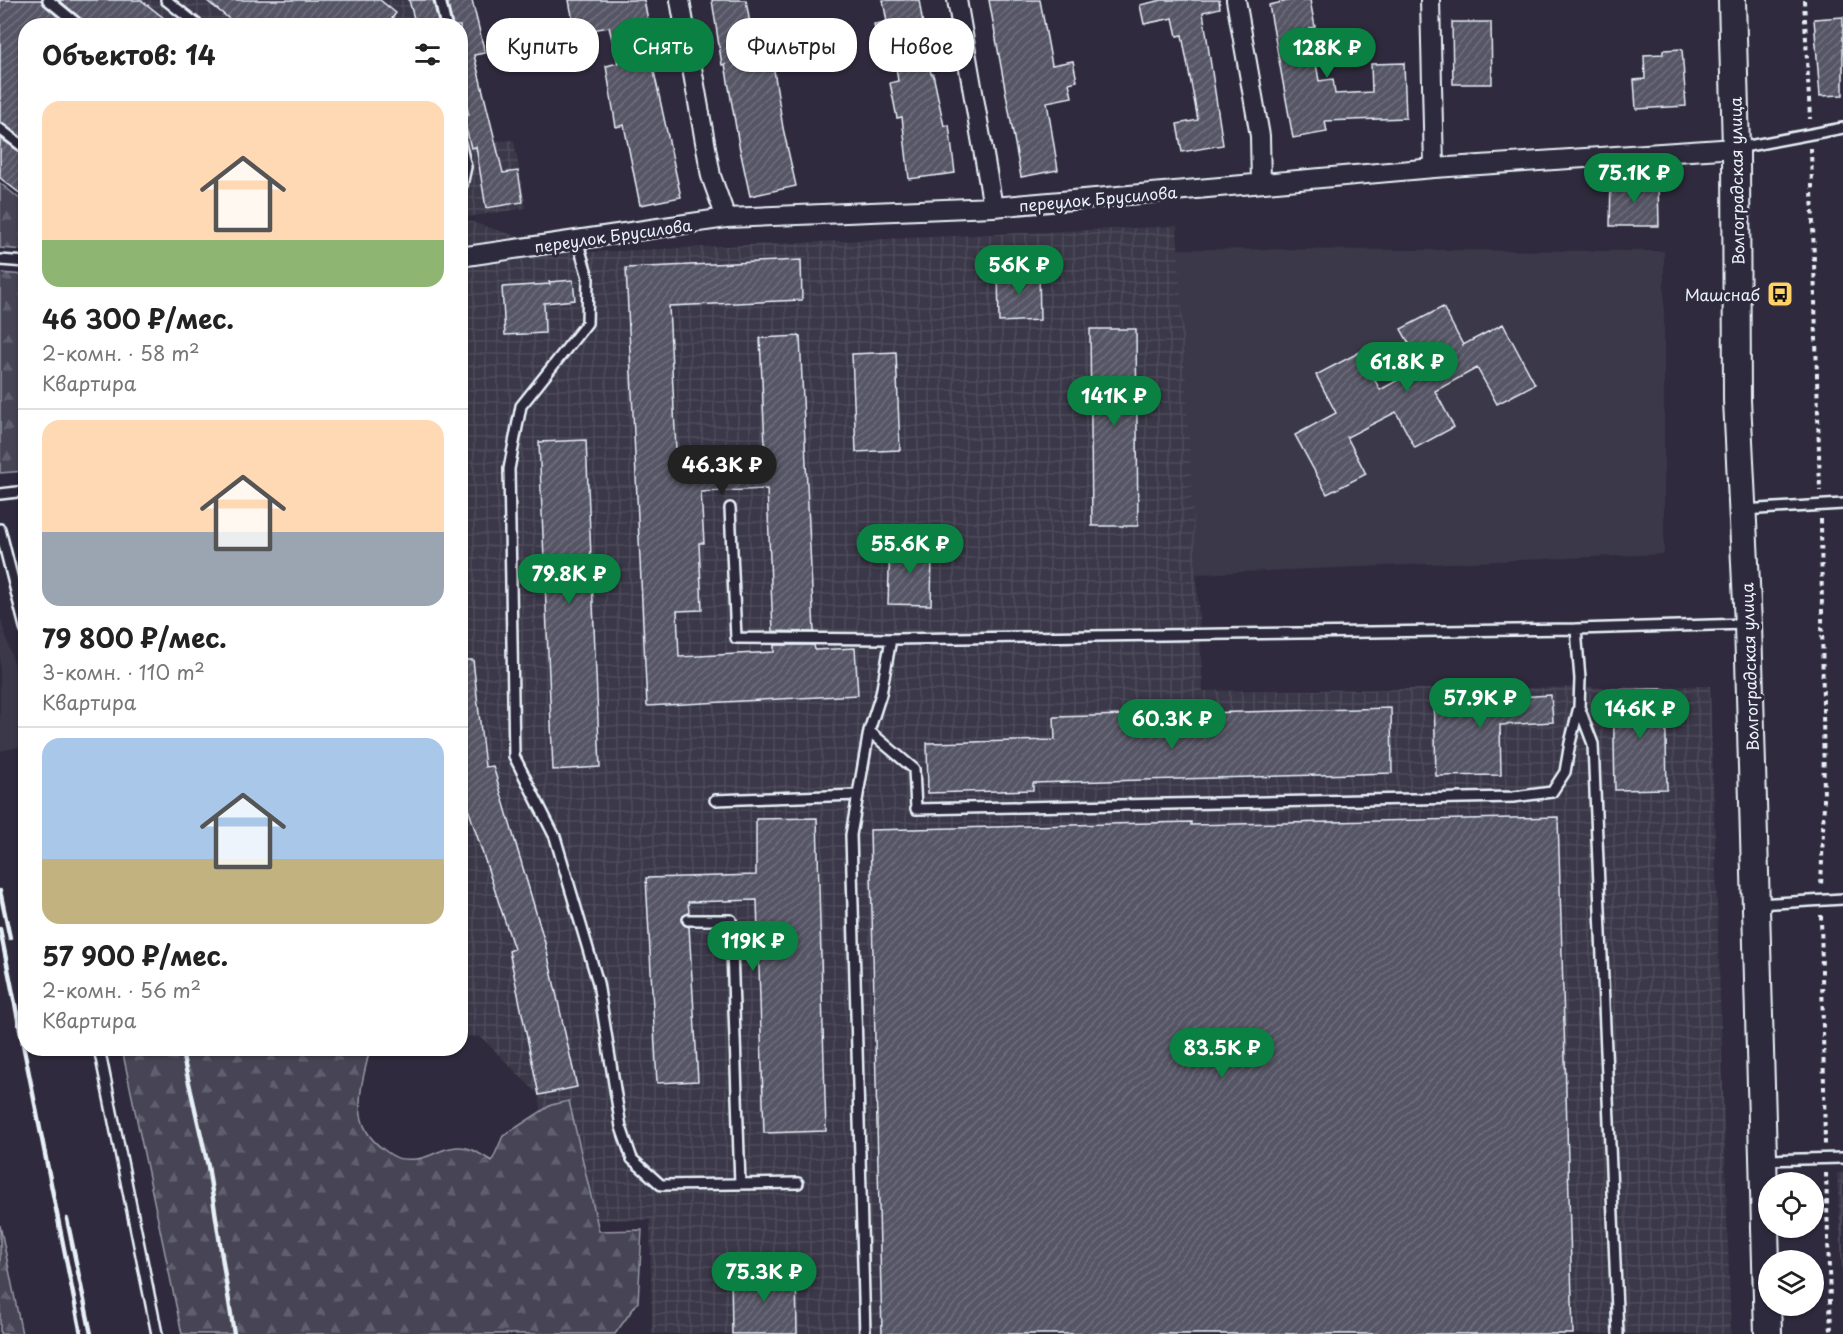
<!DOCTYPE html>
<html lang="ru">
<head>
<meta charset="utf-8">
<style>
  :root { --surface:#fff; --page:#f6f6f6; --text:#222; --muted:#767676; --line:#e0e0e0; --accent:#0b8043 }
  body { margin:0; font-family:"Playpen Sans",sans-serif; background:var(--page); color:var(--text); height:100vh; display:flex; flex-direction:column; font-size:22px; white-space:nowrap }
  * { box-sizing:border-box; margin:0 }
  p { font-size:20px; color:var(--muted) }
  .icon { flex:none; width:33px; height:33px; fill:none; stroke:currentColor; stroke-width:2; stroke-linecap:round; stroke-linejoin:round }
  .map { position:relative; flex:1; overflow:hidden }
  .panel { position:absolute; left:18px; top:18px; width:450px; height:1038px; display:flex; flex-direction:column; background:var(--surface); border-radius:24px; box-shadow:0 2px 4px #0004 }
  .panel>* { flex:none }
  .hud { position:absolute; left:486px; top:18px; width:570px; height:54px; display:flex; gap:12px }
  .controls { position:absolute; left:1758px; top:1172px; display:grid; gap:12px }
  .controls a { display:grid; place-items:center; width:66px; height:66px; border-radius:50%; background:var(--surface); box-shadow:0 2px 4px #0004; font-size:30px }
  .price { position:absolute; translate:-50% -51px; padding:0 14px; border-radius:21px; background:var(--accent); color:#fff; font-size:20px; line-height:39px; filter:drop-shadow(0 2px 3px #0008) }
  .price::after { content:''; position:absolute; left:50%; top:36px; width:18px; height:14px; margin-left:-9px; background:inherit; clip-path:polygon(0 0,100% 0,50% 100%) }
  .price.on { background:#222; color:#fff }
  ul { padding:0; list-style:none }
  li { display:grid; align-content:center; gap:12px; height:318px; padding:0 24px }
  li+li { border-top:2px solid var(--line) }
  li span { display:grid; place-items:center; height:186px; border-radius:18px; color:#555 }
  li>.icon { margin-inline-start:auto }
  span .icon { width:108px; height:108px; fill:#fffc; stroke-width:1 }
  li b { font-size:26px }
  h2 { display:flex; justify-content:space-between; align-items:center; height:72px; padding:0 24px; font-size:26px }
  .tag { padding:0 21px; border-radius:24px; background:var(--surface); box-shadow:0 2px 4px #0004; font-size:21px; line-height:54px }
  .tag.on { background:var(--accent); color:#fff }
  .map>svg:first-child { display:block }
  .built { fill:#3b3749 }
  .industrial { fill:url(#industrial-grid) }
  .forest { fill:url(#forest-firs); stroke:#979aa6; stroke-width:1.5 }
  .building { fill:url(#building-hatch); stroke:#e8f1f8; stroke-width:1.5 }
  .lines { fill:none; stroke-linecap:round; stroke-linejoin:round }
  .service-casing { stroke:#e8f1f8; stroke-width:14 }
  .minor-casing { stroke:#e8f1f8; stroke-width:22 }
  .secondary-casing { stroke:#e8f1f8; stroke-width:30 }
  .path { stroke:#e8f1f8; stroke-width:4; stroke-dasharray:4.5 4.5; stroke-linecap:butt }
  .service { stroke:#2f2a3d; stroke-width:9 }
  .minor { stroke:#2f2a3d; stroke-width:18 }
  .secondary { stroke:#2f2a3d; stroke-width:26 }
  .rail { stroke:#e8f1f8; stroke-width:4.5 }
  .labels { text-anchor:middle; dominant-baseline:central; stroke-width:6; stroke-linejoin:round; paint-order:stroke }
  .street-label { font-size:16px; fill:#e8f1f8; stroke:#2f2a3d }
  .poi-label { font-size:16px; fill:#e8f1f8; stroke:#2f2a3d; text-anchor:end }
</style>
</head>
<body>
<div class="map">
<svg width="1843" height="1334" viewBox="0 0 1843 1334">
  <defs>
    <pattern id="industrial-grid" width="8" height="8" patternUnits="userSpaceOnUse" patternTransform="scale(1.5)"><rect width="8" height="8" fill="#3b3749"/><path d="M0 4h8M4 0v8" fill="none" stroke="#4e4b5b"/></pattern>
    <pattern id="forest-firs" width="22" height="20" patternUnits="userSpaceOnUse" patternTransform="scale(1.5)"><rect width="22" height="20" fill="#464455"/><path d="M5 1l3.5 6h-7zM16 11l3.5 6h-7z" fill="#615f6e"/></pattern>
    <pattern id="building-hatch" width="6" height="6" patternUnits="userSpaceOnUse" patternTransform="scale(1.5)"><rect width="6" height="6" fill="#575565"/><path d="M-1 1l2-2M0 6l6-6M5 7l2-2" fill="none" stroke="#6f6e7c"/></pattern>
  </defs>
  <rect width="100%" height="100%" fill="#2f2a3d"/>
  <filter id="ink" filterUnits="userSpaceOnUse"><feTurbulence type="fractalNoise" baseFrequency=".0167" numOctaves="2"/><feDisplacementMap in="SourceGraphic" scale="12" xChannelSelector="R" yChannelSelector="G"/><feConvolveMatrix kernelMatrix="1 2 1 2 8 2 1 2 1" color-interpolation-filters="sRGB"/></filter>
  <g filter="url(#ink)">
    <path class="built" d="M1171,249L1664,251V554L1173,575Z
      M0,616L26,705L25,746L0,751Z"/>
    <path class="industrial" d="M0,0H472L485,53L475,56L495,141L514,140L526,208L461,218L460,26H26L25,198L0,178Z
      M469,221L569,253L1177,226L1203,691L1710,686L1731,1334H652L650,1220H558L539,1095L481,1037L461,1036V222Z
      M1837,1173H1843V1286Z"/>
    <path class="forest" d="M0,183L25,203V250L0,248Z
      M0,273L25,275V471L0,473Z
      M122,1049H370C362,1084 347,1123 383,1149C396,1159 399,1160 416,1159C423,1159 431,1155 438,1152C463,1142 471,1148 492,1161L503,1136L551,1105L569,1101L599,1231L642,1230L638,1302L615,1334H182Z
      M0,1225L22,1334H0Z"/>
    <path class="building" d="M0,0H41L44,5L69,26H26V140L0,122Z
      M59,0H141L174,26H87L84,21Z
      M206,0H380L396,13L386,26H238Z
      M409,0H433L439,26H416Z
      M447,0H472L485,53L474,55L503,173L518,171L523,202L486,208L476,147L471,148L463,116L469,115L460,81V26H453Z
      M569,0H644L648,20L643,21L681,197L640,205L624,125L616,127L606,66L618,63L609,27L575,33Z
      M712,0H746L753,42L778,38L781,55L772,57L783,128L796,186L750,196L739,145L725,64L722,65Z
      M883,0H919L931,74H933L944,126L949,125L955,173L909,179L902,117L897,118L890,83L898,81L892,41L878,43L874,24L887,22Z
      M989,0H1040L1052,65L1073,61L1077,81L1069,83L1072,97L1047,102L1058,170L1021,177Z
      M1162,0H1219L1220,8L1203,12L1223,145L1182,152L1177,124L1198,120L1182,35L1177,36L1173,18L1144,24L1140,5Z
      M1292,0H1310L1315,27L1310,28L1319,81L1333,79L1335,94L1372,92L1371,64L1404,63L1406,118L1325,121L1327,132L1293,138L1269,5Z
      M1843,17V95L1820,96L1814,19Z
      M1452,22H1491L1492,84H1453Z
      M1682,49L1686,106L1636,109L1634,80L1645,79L1644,55L1663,54V50Z
      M0,138L26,156V198L0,178Z
      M1611,181H1658L1659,226H1610Z
      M801,260L802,300L669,306L676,450L765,445L760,338L800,336L814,632L773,631L767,489L701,492L704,543H699L702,610L677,611L679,657L774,652V645H814L815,650L855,648L858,695L647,706L626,268Z
      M1039,270L1040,320L999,322L998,271Z
      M573,280L575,300L544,303L545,333L505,335L502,287L550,284L549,282Z
      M1443,307L1463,345L1503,324L1535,384L1497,404L1477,368L1435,391L1454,427L1415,448L1396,412L1347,437L1366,474L1327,494L1295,435L1336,413L1316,375L1360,352L1380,390L1422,367L1401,329Z
      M1090,329H1136L1138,526H1092Z
      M896,352L900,450L856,452L852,354Z
      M586,440L600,767L553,770L539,442Z
      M890,542L922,543V553L932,554L931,605L888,604Z
      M460,660H473L485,767L493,766L545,943L577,1087L539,1095L509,951L514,949L460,784Z
      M1665,689L1667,789L1615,790L1613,690Z
      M1499,691L1500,698L1551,695L1553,722L1500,725L1501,775L1436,776L1434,693Z
      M1391,708L1392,773L1033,783V790L928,793L927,743L1055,740L1054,717Z
      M1558,817L1573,1334H882L870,830L1191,822V825Z
      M817,818L826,1131L764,1133L757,900L688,902L689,913L683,916L681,921L684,925L689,927L698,1081L657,1083L646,878L756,875V819Z
      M796,1271L797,1334H732L731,1272Z"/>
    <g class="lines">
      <g class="service-casing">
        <path id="service" d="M48,0L80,26
          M166,0L199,26
          M440,0L446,26
          M0,129L26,149
          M460,143L466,167L462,185
          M1738,148L1843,128
          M577,240L588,277L587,323L521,406L509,469L514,756L555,837L598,983L621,1127L632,1159L661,1185L798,1183
          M0,260L26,262
          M0,494L26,491
          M730,508L736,638L891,639
          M1743,510L1843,504
          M0,529L26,631
          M1576,629L1580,679L1579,707L1593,744L1618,1334
          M869,731L914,769L916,809L1513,797L1552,792L1565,772L1570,743L1579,707
          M715,800L858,795
          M1757,904L1843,899
          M688,920H731L740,1184
          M99,1048L157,1334
          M1764,1160L1843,1158
          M865,1334L851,835L869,731L881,694L891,639L1576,629L1746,624"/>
      </g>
      <g class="minor-casing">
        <path id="minor" d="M680,0L711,176L726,218
          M957,0L993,207
          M1236,0L1260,136L1261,183
          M1430,0L1434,168
          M460,257L726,218L993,207L1434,168L1736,148"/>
      </g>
      <g class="secondary-casing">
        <path id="secondary" d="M1732,0L1736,148L1737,400L1748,624L1768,1334"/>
      </g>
      <path class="path" d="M1804,0L1810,119
        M1811,148L1820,491
        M1821,519L1824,802L1821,887
        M1821,915L1825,1145
        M1826,1173L1831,1334"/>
      <use href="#service" class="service"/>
      <use href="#minor" class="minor"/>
      <use href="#secondary" class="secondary"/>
      <path class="rail" d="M0,891L10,938
        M0,929L81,1334
        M181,1048L208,1166L234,1334
        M67,1219L91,1334"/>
    </g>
  </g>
  <defs>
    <g id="bus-square" transform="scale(1.35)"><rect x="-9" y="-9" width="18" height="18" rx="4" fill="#ffd166" stroke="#2f2a3d"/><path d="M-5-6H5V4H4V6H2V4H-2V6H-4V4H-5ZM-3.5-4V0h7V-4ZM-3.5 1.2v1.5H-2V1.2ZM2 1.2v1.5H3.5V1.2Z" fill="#111"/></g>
  </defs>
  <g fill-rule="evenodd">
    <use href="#bus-square" x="1780" y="294"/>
  </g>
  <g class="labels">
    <g class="street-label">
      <text transform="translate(1736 181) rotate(-91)">Волгоградская улица</text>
      <text transform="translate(1098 198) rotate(-5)">переулок Брусилова</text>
      <text transform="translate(613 235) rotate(-8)">переулок Брусилова</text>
      <text transform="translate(1749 667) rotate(-92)">Волгоградская улица</text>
    </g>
    <g class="poi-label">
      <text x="1760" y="294">Машснаб</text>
    </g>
  </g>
</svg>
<div class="controls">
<a><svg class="icon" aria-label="locate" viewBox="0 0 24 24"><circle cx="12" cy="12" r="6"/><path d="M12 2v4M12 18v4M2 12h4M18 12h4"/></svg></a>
<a><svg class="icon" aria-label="layers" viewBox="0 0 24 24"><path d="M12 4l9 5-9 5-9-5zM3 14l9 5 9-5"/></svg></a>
</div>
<b class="price" style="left:1327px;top:79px">128K ₽</b>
<b class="price" style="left:1634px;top:204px">75.1K ₽</b>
<b class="price" style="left:1019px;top:296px">56K ₽</b>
<b class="price" style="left:1407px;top:393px">61.8K ₽</b>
<b class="price" style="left:1114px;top:427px">141K ₽</b>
<b class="price on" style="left:722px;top:496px">46.3K ₽</b>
<b class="price" style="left:910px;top:575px">55.6K ₽</b>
<b class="price" style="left:569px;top:605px">79.8K ₽</b>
<b class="price" style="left:1480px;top:729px">57.9K ₽</b>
<b class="price" style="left:1640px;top:740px">146K ₽</b>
<b class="price" style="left:1172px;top:750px">60.3K ₽</b>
<b class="price" style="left:753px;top:972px">119K ₽</b>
<b class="price" style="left:1222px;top:1079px">83.5K ₽</b>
<b class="price" style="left:764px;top:1303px">75.3K ₽</b>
<div class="hud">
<a class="tag">Купить</a>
<a class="tag on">Снять</a>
<a class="tag">Фильтры</a>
<a class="tag">Новое</a>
</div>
<section class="panel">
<h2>Объектов: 14<svg class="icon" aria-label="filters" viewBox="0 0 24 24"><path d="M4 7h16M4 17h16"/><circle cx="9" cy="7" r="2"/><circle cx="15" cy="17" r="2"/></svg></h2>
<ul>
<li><span style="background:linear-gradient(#ffd9b3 75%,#8fb573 0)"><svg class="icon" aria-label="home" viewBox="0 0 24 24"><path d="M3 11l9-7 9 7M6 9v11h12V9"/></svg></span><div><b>46 300 ₽/мес.</b><p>2-комн. · 58 m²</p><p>Квартира</p></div></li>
<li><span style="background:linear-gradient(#ffd9b3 60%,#9aa5b1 0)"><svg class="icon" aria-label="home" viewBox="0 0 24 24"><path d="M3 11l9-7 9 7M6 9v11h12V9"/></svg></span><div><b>79 800 ₽/мес.</b><p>3-комн. · 110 m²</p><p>Квартира</p></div></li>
<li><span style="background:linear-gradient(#a9c7e8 65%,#c2b280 0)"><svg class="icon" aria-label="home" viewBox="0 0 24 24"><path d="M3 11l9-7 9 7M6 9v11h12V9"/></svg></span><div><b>57 900 ₽/мес.</b><p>2-комн. · 56 m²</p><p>Квартира</p></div></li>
</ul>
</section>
</div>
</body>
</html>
